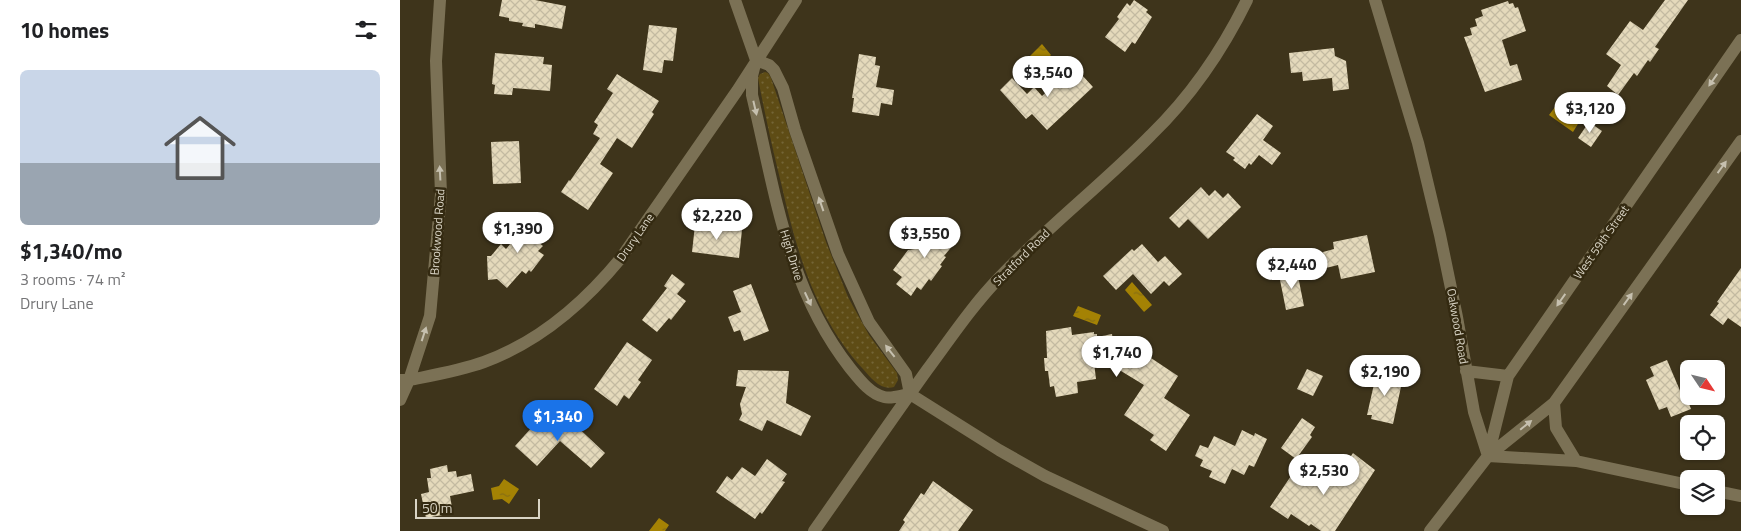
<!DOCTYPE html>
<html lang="en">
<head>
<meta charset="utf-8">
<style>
  :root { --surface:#fff; --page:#f2f2f2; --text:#202124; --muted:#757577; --line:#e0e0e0; --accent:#1a73e8 }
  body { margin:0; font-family:"Titillium Web",sans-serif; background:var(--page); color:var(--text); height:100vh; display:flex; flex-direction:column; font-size:19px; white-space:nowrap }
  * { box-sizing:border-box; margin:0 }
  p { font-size:16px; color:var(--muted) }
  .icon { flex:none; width:28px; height:28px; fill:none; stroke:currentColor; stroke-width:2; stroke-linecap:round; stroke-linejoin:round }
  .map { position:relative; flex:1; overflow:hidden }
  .details { display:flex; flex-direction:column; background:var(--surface); width:400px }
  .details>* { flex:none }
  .needle { width:32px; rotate:125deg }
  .buttons { position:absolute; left:1280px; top:360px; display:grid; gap:10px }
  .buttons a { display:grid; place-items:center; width:45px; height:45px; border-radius:8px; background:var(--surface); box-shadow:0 1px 4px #0004; font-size:25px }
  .scale { position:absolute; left:15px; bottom:12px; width:125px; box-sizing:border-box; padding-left:5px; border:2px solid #d9d4c5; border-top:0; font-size:14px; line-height:18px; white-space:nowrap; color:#d9d4c5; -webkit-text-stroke:4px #342a11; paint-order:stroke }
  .price { position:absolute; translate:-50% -42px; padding:0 11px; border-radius:18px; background:#fff; color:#222; font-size:16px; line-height:32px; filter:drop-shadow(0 1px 2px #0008) }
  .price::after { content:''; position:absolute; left:50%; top:30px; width:15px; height:11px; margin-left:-8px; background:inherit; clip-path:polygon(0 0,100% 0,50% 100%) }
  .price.selected { background:var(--accent); color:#fff }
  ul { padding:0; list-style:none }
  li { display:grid; align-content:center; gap:10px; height:265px; padding:0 20px }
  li+li { border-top:1px solid var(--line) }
  li span { display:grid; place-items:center; height:155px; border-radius:8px; color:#555 }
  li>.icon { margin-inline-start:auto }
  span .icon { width:90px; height:90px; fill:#fffc; stroke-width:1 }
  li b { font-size:21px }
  h2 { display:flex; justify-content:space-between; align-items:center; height:60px; padding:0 20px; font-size:21px }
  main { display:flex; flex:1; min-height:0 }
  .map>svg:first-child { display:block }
  .grass { fill:url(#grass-dots) }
  .water { fill:url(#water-ripples) }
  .building { fill:url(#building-cross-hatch) }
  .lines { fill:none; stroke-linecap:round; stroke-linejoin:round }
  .street { stroke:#7b7155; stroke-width:12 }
  .oneway { fill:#c6c0af }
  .labels { text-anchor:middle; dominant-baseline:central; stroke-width:5; stroke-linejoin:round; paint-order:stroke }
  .street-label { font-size:12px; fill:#d9d4c5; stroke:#342a11 }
</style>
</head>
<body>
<main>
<section class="details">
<h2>10 homes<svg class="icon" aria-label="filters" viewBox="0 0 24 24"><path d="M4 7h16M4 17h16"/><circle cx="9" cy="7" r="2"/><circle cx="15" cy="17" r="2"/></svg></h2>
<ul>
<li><span style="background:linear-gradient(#c9d6e8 60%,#9aa5b1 0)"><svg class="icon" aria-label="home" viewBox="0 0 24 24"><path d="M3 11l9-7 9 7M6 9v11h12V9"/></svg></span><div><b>$1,340/mo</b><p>3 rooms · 74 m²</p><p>Drury Lane</p></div></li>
</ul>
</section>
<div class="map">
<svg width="1341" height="531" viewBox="0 0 1341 531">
  <defs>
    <pattern id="grass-dots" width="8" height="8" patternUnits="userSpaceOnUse" patternTransform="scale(1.25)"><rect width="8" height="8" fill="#5e4c15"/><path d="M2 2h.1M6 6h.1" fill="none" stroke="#746536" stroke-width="1.8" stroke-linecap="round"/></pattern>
    <pattern id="water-ripples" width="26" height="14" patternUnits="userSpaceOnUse" patternTransform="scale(1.25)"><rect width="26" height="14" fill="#a48204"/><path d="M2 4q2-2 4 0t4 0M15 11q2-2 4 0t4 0" fill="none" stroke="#866e14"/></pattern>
    <pattern id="building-cross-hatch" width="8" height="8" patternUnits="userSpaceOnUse" patternTransform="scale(1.25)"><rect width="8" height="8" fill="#e4d9bb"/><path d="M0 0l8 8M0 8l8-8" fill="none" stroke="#c3baa1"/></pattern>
  </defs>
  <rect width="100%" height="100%" fill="#3e341b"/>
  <path class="grass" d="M365,72L368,73L371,78L426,242L448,297L469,335L497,373L498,380L494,387C481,391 471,378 463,369C416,318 397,253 382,187C373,151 365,115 358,78L360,74Z"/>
  <path class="water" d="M642,44L651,55L639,67L635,76L628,78L624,73V62Z
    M1158,103L1181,119L1173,132L1149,115Z
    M732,282L752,305L744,312L725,290Z
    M678,306L701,315L697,325L673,316Z
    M104,479L119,489L109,504L102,499L93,500L91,488L99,486Z
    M259,518L269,525L265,531H249Z"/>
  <path class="building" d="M102,0H135L166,6L162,29L135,24V28L122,26L123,23L109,21V18L99,16Z
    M734,0L748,10L746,12L752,17L735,44L732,42L725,52L705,37L719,19L717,17L727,3L730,6Z
    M1265,0H1288L1255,47L1259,49L1250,62L1248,60L1237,76L1234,73L1218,95L1207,86L1221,65L1206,54L1230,21L1243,30Z
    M1108,1L1109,4L1113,3L1115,8L1118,7L1126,31L1102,40L1110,66L1117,64L1122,80L1085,92L1064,37L1072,35L1070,28L1077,26L1075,19L1083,16L1081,10Z
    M249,25L277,28L273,61L264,60L262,73L243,70Z
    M934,48L935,56L946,61L949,89L933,91L932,78L903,81L902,72L891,73L889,53Z
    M95,53L144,57L143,64L152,65L150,91L113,88L112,95L94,94L95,85L92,84Z
    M459,54L476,57L475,65L480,66L476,87L494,90L492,105L481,103L479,116L452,112L454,98H452Z
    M671,69L675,73L677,72L679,75L681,74L693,87L647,130L632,114L626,119L600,90L612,78L627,94L634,87L642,96Z
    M217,74L259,101L252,112L254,114L232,148L217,138L200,164L213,173L188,210L161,192L169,180L170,181L200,138L193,134L198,125L194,122L213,93L207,89Z
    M857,114L873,126L863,140L881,153L872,165L859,155L851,165L849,163L845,169L833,160L835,158L826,152Z
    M1189,122L1202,131L1191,147L1178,138Z
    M119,141L121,183L93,184L91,142Z
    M801,187L809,196L815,190L823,198L828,193L841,207L808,239L788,219L779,228L769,218Z
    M134,215L150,228L138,242L143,246L138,251L144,255L131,272L129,270L126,274L122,271L107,288L97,279L88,280L87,256H91L101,244L106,249Z
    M534,223L541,230L544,226L559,238L544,256L546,257L540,265L542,266L531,281L529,279L521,290L517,287L511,296L496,284L502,277L493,270L508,250L515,249L522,240L521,235L525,231H528Z
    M295,225L342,230L339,258L292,252Z
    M967,235L975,272L941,279L938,265L926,268L923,252L934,249L933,242Z
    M742,244L758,262L765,256L782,274L769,286L764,281L751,294L733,274L716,290L703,276L732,249L734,251Z
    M1341,268V327L1328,318L1323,325L1310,315L1319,303L1317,302Z
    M897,271L904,306L886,310L879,275Z
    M272,274L285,284L277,294L286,301L271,320L269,318L257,332L242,320L267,288L264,286Z
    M351,284L369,331L344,341L340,330L334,332L328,317L341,312L333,291Z
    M671,327L672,335L694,332V334H697V337L712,334L716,363L729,341L730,342L732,340L750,351L748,356L778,376L764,398L790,415L766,451L750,440L754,435L724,415L744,385L693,354L696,379L677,382L678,393L656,397L654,386L650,387L648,371H645L644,358H647L646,331Z
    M227,342L252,360L238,380L241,382L229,399L224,395L217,406L194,389Z
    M1267,360L1281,393L1284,391L1291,409L1271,417L1267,407L1259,410L1246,380L1254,376L1250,367Z
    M980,368L999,372L997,381L1002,382L993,424L971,419L972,415H967L974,384H977Z
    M907,369L923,376L913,396L897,389Z
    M338,370L389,371L386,403L411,416L401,436L367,420L362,431L339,420L342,414L340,404L346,387L336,386Z
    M142,416L151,425L157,418L167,427L172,422L205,453L191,468L160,441L137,466L115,446Z
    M902,418L915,427L910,435L912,437L896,459L881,448Z
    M842,430L854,436L855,433L867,439L854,467L849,465L844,475L832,469L825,484L809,477L812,471L800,466L803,460L795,456L800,445L808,448L814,436L835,446Z
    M953,453L975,470L935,531H921L911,524L909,526L891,514L888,519L870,507L893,473L911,486L919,476L931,485Z
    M367,459L387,474L382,481L385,482L362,514L360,512L355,519L316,492L327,476L332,480L342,467L355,476Z
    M47,465L48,472L56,471L57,477L71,474L74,491L50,496L53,513L26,518L21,494L29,492L27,478H31L30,469Z
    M533,481L573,510L558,531H499L505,522L503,520L521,493L524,495Z"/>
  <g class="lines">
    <path class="street" d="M335,0L356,60L352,76V95C375,191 387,288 450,368C459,379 470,394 484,397C492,399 502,395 510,394L599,450L645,476L763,531
      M975,0L1018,143L1040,235L1057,317L1074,412L1088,456
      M356,60L369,65L374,70L383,88L395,130L438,254L469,322L506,374L510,394
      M1066,371L1108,376
      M0,380H9C34,375 59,371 84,362C139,342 184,303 221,258L337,91L396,0
      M0,400L9,380L30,316L41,194L36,61L40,0
      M1154,403L1156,428L1176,461
      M1088,456L1108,376L1341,40
      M1088,456L1176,461L1289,485
      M1316,491L1341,496
      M414,531C452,477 489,423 527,370C550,339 572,306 599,278C647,227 702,185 751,135C790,97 823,49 847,0
      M1030,531L1088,456L1154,403L1341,141"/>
  </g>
  <defs><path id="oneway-solid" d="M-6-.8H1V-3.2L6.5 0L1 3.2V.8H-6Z" transform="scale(1.25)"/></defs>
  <g class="oneway">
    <use href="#oneway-solid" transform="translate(1313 80) rotate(125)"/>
    <use href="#oneway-solid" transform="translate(355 108) rotate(77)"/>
    <use href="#oneway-solid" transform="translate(1322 167) rotate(-54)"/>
    <use href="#oneway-solid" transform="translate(40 173) rotate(-93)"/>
    <use href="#oneway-solid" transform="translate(421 204) rotate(-109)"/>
    <use href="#oneway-solid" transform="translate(408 299) rotate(65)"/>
    <use href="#oneway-solid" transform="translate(1228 299) rotate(-54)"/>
    <use href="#oneway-solid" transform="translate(1161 300) rotate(125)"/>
    <use href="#oneway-solid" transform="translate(24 334) rotate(-72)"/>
    <use href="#oneway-solid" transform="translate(490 351) rotate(-128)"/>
    <use href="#oneway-solid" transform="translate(1126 425) rotate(-39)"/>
  </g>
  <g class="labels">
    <g class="street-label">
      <text transform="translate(37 232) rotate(-86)">Brookwood Road</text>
      <text transform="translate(235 237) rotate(-55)">Drury Lane</text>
      <text transform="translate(1201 242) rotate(-55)">West 59th Street</text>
      <text transform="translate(392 255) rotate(73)">High Drive</text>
      <text transform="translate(621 257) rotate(-45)">Stratford Road</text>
      <text transform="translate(1058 326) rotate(80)">Oakwood Road</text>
    </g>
  </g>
</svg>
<div class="buttons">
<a><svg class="needle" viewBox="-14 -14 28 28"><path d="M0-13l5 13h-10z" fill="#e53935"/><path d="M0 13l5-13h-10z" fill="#757577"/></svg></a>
<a><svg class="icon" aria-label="locate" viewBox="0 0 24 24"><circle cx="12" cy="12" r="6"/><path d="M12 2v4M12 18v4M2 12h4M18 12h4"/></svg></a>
<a><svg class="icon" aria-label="layers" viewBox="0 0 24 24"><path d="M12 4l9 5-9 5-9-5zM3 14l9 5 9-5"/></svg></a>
</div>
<div class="scale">50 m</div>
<b class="price" style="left:648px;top:98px">$3,540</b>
<b class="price" style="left:1190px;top:134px">$3,120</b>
<b class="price" style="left:317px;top:241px">$2,220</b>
<b class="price" style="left:118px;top:254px">$1,390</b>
<b class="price" style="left:525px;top:259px">$3,550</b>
<b class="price" style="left:892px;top:290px">$2,440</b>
<b class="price" style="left:717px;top:378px">$1,740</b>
<b class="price" style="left:985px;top:397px">$2,190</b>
<b class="price selected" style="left:158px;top:442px">$1,340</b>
<b class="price" style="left:924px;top:496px">$2,530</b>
</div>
</main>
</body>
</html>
